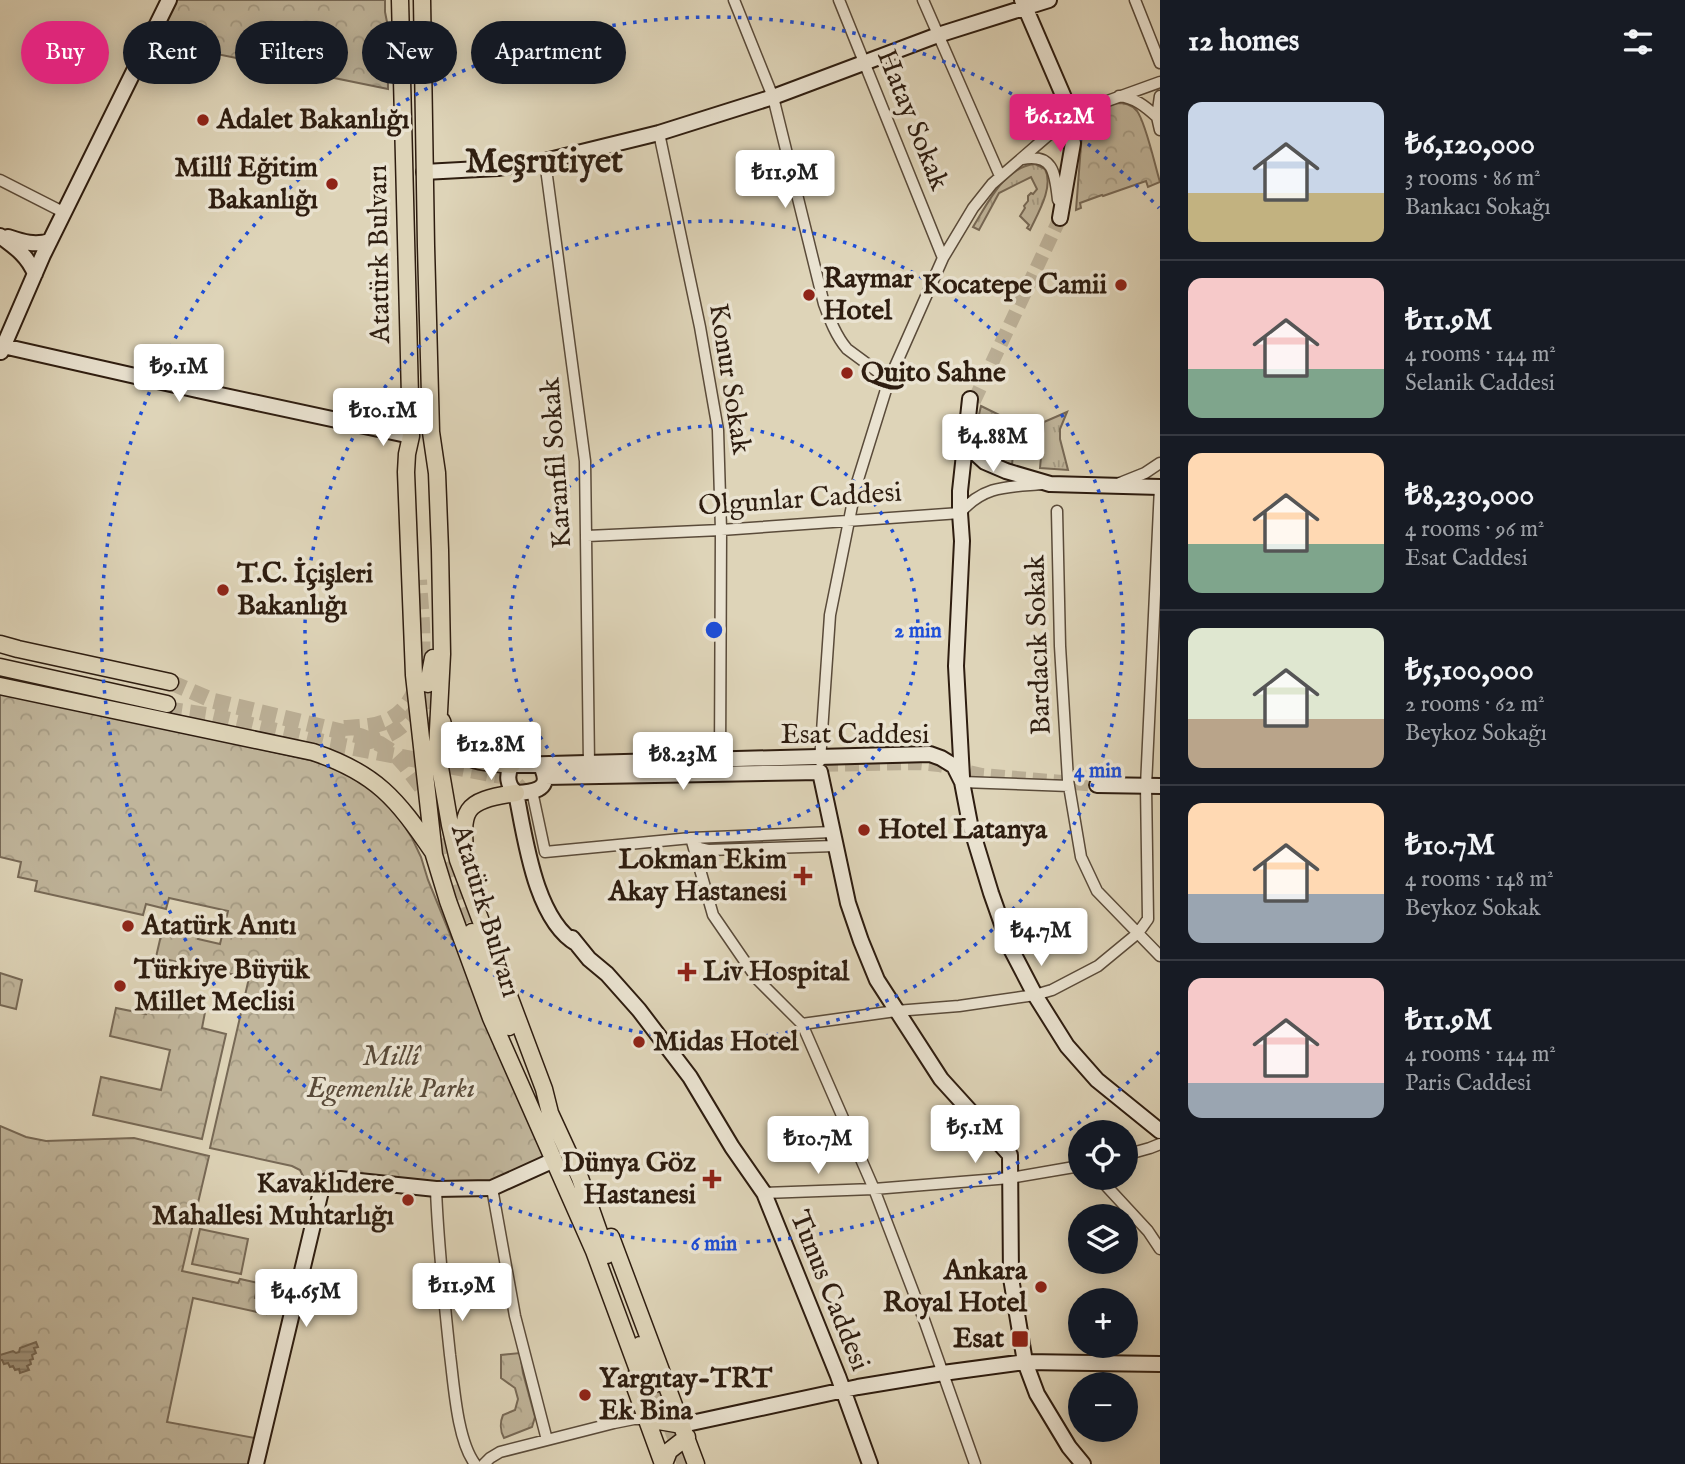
<!DOCTYPE html>
<html lang="en">
<head>
<meta charset="utf-8">
<style>
  :root { --surface:#171b24; --page:#242831; --text:#f1f3f6; --muted:#9ea1a6; --line:#363941; --accent:#db2777 }
  body { margin:0; font-family:"IM FELL English",serif; background:var(--page); color:var(--text); height:100vh; display:flex; flex-direction:column; font-size:26px; white-space:nowrap }
  * { box-sizing:border-box; margin:0 }
  p { font-size:23px; color:var(--muted) }
  .icon { flex:none; width:38px; height:38px; fill:none; stroke:currentColor; stroke-width:2; stroke-linecap:round; stroke-linejoin:round }
  .map { position:relative; flex:1; overflow:hidden }
  .panel { display:flex; flex-direction:column; background:var(--surface); width:525px }
  .panel>* { flex:none }
  .top-card { position:absolute; left:21px; top:21px; width:665px; height:63px; display:flex; gap:14px }
  .controls { position:absolute; left:1068px; top:1120px; display:grid; gap:14px }
  .controls a { display:grid; place-items:center; width:70px; height:70px; border-radius:50%; background:var(--surface); box-shadow:0 4px 18px #0003; font-size:35px }
  .price { position:absolute; translate:-50% -60px; padding:0 16px; border-radius:7px; background:#fff; color:#222; font-size:23px; line-height:46px; filter:drop-shadow(0 2px 4px #0008) }
  .price::after { content:''; position:absolute; left:50%; top:42px; width:21px; height:16px; margin-left:-10px; background:inherit; clip-path:polygon(0 0,100% 0,50% 100%) }
  .price.on { background:var(--accent); color:#fff }
  ul { padding:0; list-style:none }
  li { display:flex; align-items:center; gap:21px; height:175px; padding:0 28px }
  li+li { border-top:2px solid var(--line) }
  li span { display:grid; place-items:center; flex:none; width:196px; height:140px; border-radius:14px; color:#555 }
  li>.icon { margin-inline-start:auto }
  span .icon { width:84px; height:84px; fill:#fffc; stroke-width:1 }
  li b { font-size:30px }
  h2 { display:flex; justify-content:space-between; align-items:center; height:84px; padding:0 28px; font-size:30px }
  .tag { padding:0 24px; border-radius:32px; background:var(--surface); box-shadow:0 4px 18px #0003; font-size:24px; line-height:63px }
  .tag.on { background:var(--accent); color:#fff }
  main { display:flex; flex:1; min-height:0 }
  .map>svg:first-child { display:block }
  .grass { fill:url(#grass-tufts); stroke:#776956; stroke-width:2 }
  .forest { fill:url(#forest-crowns); stroke:#776956; stroke-width:2 }
  .water { fill:url(#water-rules); stroke:#746653; stroke-width:2 }
  .lines { fill:none; stroke-linecap:round; stroke-linejoin:round }
  .secondary-tunnel { stroke:#bbaf96; stroke-width:14; stroke-dasharray:14 7; stroke-linecap:butt }
  .primary-tunnel { stroke:#bbaf96; stroke-width:16; stroke-dasharray:16 8; stroke-linecap:butt }
  .street-casing { stroke:#5a4b3a; stroke-width:13 }
  .secondary-casing { stroke:#2e1d10; stroke-width:18 }
  .primary-casing { stroke:#2e1d10; stroke-width:19 }
  .street { stroke:#eae3d1; stroke-width:10 }
  .secondary { stroke:#eae3d1; stroke-width:14 }
  .primary { stroke:#ded4b8; stroke-width:16 }
  .ring { fill:none; stroke:#1d4ed8; stroke-width:3.5; stroke-dasharray:3.5 7 }
  .poi-dot { fill:#8f2418; stroke:#eae3d1; stroke-width:2.5 }
  .labels { text-anchor:middle; dominant-baseline:central; stroke-width:7; stroke-linejoin:round; paint-order:stroke }
  .poi-label { font-size:28px; font-weight:bold; fill:#2e1d10; stroke:#eae3d1; text-anchor:start }
  .street-label { font-size:28px; fill:#2e1d10; stroke:#eae3d1 }
  .park-label { font-size:28px; font-style:italic; fill:#5a4b3a; stroke:#eae3d1 }
  .district-label { font-size:35px; font-weight:bold; fill:#2e1d10; stroke:#eae3d1 }
  .centre { fill:#1d4ed8; stroke:#eae3d1; stroke-width:3.5 }
  .ring-label { font-size:21px; text-anchor:middle; font-weight:bold; fill:#1d4ed8; stroke:#eae3d1; stroke-width:7; stroke-linejoin:round; paint-order:stroke }
</style>
</head>
<body>
<main>
<div class="map">
<svg width="1160" height="1464" viewBox="0 0 1160 1464">
  <defs>
    <pattern id="grass-tufts" width="24" height="20" patternUnits="userSpaceOnUse" patternTransform="scale(1.75)"><rect width="24" height="20" fill="#c0b59b"/><path d="M3 7l-1-3M5 7V3M7 7l1-3M15 17l-1-3M17 17v-4M19 17l1-3" fill="none" stroke="#a59b84"/></pattern>
    <pattern id="forest-crowns" width="20" height="18" patternUnits="userSpaceOnUse" patternTransform="scale(1.75)"><rect width="20" height="18" fill="#c0b59b"/><path d="M2 6a3 3 0 1 1 6 0M12 15a3 3 0 1 1 6 0" fill="none" stroke="#a59b84"/></pattern>
    <pattern id="water-rules" width="6" height="5" patternUnits="userSpaceOnUse" patternTransform="scale(1.75)"><rect width="6" height="5" fill="#a2967f"/><path d="M0 2.5h6" fill="none" stroke="#847a67"/></pattern>
  </defs>
  <rect width="100%" height="100%" fill="#ded4b8"/>
  <filter id="stains"><feTurbulence type="fractalNoise" baseFrequency=".00286" numOctaves="4"/><feColorMatrix values="0 0 0 0 .2 0 0 0 0 .09 0 0 0 0 .02 0 0 0 .5 -.17"/></filter>
  <radialGradient id="worn" r=".72"><stop offset=".6" stop-color="#630" stop-opacity="0"/><stop offset="1" stop-color="#630" stop-opacity=".3"/></radialGradient>
  <path class="grass" d="M1035,164L1045,169C1054,187 1038,213 1030,230L1027,228L1029,225L1020,216L1025,208L1024,206L1028,201V196L1031,193L1033,194L1037,189L1031,177L999,193L979,230L973,227C988,203 1004,167 1035,164Z
    M981,406L1016,423L1012,465C992,457 988,451 986,430L980,428L977,423Z
    M1067,412L1060,429V439L1068,470L1040,468L1044,422Z"/>
  <path class="forest" d="M169,0H385V12L387,22L388,89L148,40Z
    M1116,103C1124,103 1131,104 1137,111C1146,123 1155,166 1160,182L1148,187L1146,181L1103,196L1102,195L1080,203L1081,208L1076,210L1083,120L1089,114Z
    M0,694L107,715L332,765L377,793L391,805L412,838L421,857L428,880L452,939H455L554,1160L492,1188L327,1181L304,1178L300,1170L292,1166L210,1148L249,978L156,957L165,918L201,926L198,939L220,944L228,911L169,898L166,909L146,904L143,915L35,891L37,881L18,877L21,862L0,857Z
    M0,973L22,980L16,1009L0,1005Z
    M151,995L206,1007L202,1028L226,1034L202,1139L93,1115L101,1077L161,1090L170,1050L110,1036L116,1008L146,1014Z
    M0,1126L26,1137L46,1141L134,1138L209,1156L182,1271L238,1283L240,1279L258,1283L255,1298L269,1301L266,1314L193,1298L167,1422L255,1438L250,1464H0Z
    M200,1229L248,1239L241,1274L192,1264Z
    M520,1353L523,1373L535,1417L532,1427L504,1438C500,1431 500,1422 503,1415L515,1410L518,1399L515,1388L501,1378V1355Z"/>
  <path class="water" d="M36,1342L38,1347L34,1348L36,1353L32,1355L33,1359L30,1360L31,1364L27,1366L29,1370L20,1373L19,1369L15,1370L13,1366L10,1367L8,1363L4,1364L2,1360H0V1355L13,1351L16,1353L19,1352L20,1348Z"/>
  <g class="lines">
    <path class="secondary-tunnel" d="M974,401L1060,218
      M761,766L920,763L939,765L982,775L1097,785"/>
    <path class="primary-tunnel" d="M170,682L214,701L360,736L380,744L394,753L405,765L422,788L442,828L459,894L472,932
      M423,694C424,713 430,729 442,744
      M166,709L213,716L328,743L501,776C516,781 524,790 528,805
      M344,728C359,727 374,727 387,721C435,699 421,622 419,580
      M366,742C391,737 410,724 421,701
      M655,1384L685,1464
      M645,1389L661,1432"/>
    <g class="street-casing">
      <path id="street" d="M734,0L773,97L824,304C830,320 836,336 847,349L889,380
        M839,0L943,258
        M923,0L1000,176
        M1135,0L1160,63
        M1119,96C1135,98 1145,106 1157,117
        M1160,96L1157,117L1160,130
        M659,133L700,327L718,430L721,530L720,761
        M1022,159C1054,153 1055,174 1058,200
        M545,161L585,461L589,764
        M0,180L63,212
        M1120,483L1145,473L1160,463
        M1057,511L1060,646L1068,780L1081,857L1097,891L1160,956
        M587,536L721,530L960,513C984,485 1008,487 1042,484
        M820,761L830,615L856,486L889,380L943,258L973,208L992,184L1059,126L1072,116L1088,108L1160,82
        M962,782L1069,786
        M532,791L545,852L691,838L832,832
        M691,838L713,915L757,979L802,1024L874,1189L923,1317L975,1464
        M693,841L699,848L708,850L835,846
        M802,1024L896,1011L959,1006L1035,995L1052,990L1098,966L1138,933L1148,919L1146,786L1160,487
        M1125,1155L1150,1148L1160,1144
        M1099,1178L1148,1231L1160,1249
        M492,1188L515,1316L547,1440
        M436,1189C438,1244 444,1299 450,1355C454,1385 457,1440 475,1464
        M764,1193L874,1189L1010,1178L1080,1166
        M484,1464L490,1458L500,1452L614,1423L634,1419H647"/>
    </g>
    <g class="secondary-casing">
      <path id="secondary" d="M1022,0L1072,116L1071,135L1073,143L1060,218
        M424,172L498,168L545,161L659,133L773,97L938,35L1049,0
        M0,236C15,247 28,256 35,274
        M8,237C23,242 35,246 50,241
        M3,346L197,390L411,436
        M1,352L43,255L169,0
        M965,436L973,451L985,462L1006,471L1050,484L1160,487
        M545,777L820,772L848,903L861,941L877,980L941,1079L1010,1155L1011,1278L1025,1362L1037,1394L1069,1447L1083,1464
        M962,777L956,666L962,541L960,513V491L970,399
        M1097,785L1160,786
        M516,793C530,792 551,791 543,771
        M572,938L589,959L607,974L639,1010L690,1077L732,1147L764,1193L838,1376L870,1464
        M577,944C535,920 525,837 516,793C507,785 506,775 512,765L930,754L941,758L954,766L962,782L970,824L991,893L1010,947L1035,995L1067,1046L1097,1080L1160,1131
        M682,1425L858,1387L943,1373L1025,1362L1160,1364
        M256,1464L322,1187L327,1181L340,1179L436,1189L492,1188L554,1160"/>
    </g>
    <g class="primary-casing">
      <path id="primary" d="M400,0L411,436L407,454L406,472L414,675L434,855L448,901L491,1018L594,1251L645,1389
        M422,0L426,246L431,432L437,473L440,550L442,654L437,750L450,825L458,860L544,1089L550,1113L580,1178L607,1255
        M0,644L18,649L170,682
        M0,667L167,704
        M428,684L433,658
        M0,686L313,752C376,773 397,799 433,852
        M442,721C452,761 476,762 512,765
        M466,861C461,809 462,801 516,793
        M472,932L509,1027
        M611,1237L696,1464
        M640,1345L655,1384
        M632,1379L663,1464
        M647,1419L682,1425
        M664,1464L669,1451L687,1437"/>
    </g>
    <use href="#street" class="street"/>
    <use href="#secondary" class="secondary"/>
    <use href="#primary" class="primary"/>
  </g>
  <g class="ring">
    <circle cx="714" cy="630" r="204"/>
    <circle cx="714" cy="630" r="409"/>
    <path d="M1159 1052A613 613 0 1 1 1159 208"/>
  </g>
  <g class="poi-dot">
    <circle cx="203" cy="120" r="7"/>
    <circle cx="332" cy="184" r="7"/>
    <circle cx="1121" cy="285" r="7"/>
    <circle cx="809" cy="295" r="7"/>
    <circle cx="847" cy="373" r="7"/>
    <circle cx="223" cy="590" r="7"/>
    <circle cx="864" cy="830" r="7"/>
    <path d="M799.5 865.5h7v7h7v7h-7v7h-7v-7h-7v-7h7z"/>
    <circle cx="128" cy="926" r="7"/>
    <path d="M683.5 961.5h7v7h7v7h-7v7h-7v-7h-7v-7h7z"/>
    <circle cx="120" cy="986" r="7"/>
    <circle cx="639" cy="1042" r="7"/>
    <path d="M708.5 1168.5h7v7h7v7h-7v7h-7v-7h-7v-7h7z"/>
    <circle cx="408" cy="1200" r="7"/>
    <circle cx="1041" cy="1287" r="7"/>
    <rect x="1011" y="1330" width="18" height="18" rx="3.5"/>
    <circle cx="585" cy="1395" r="7"/>
  </g>
  <g class="labels">
    <g class="poi-label">
      <text x="217" y="120">Adalet Bakanlığı</text>
      <text x="318" y="168" text-anchor="end">Millî Eğitim<tspan x="318" dy="32">Bakanlığı</tspan></text>
      <text x="823" y="279">Raymar<tspan x="823" dy="32">Hotel</tspan></text>
      <text x="1107" y="285" text-anchor="end">Kocatepe Camii</text>
      <text x="861" y="373">Quito Sahne</text>
      <text x="237" y="574">T.C. İçişleri<tspan x="237" dy="32">Bakanlığı</tspan></text>
      <text x="878" y="830">Hotel Latanya</text>
      <text x="787" y="860" text-anchor="end">Lokman Ekim<tspan x="787" dy="32">Akay Hastanesi</tspan></text>
      <text x="142" y="926">Atatürk Anıtı</text>
      <text x="134" y="970">Türkiye Büyük<tspan x="134" dy="32">Millet Meclisi</tspan></text>
      <text x="703" y="972">Liv Hospital</text>
      <text x="653" y="1042">Midas Hotel</text>
      <text x="696" y="1163" text-anchor="end">Dünya Göz<tspan x="696" dy="32">Hastanesi</tspan></text>
      <text x="394" y="1184" text-anchor="end">Kavaklıdere<tspan x="394" dy="32">Mahallesi Muhtarlığı</tspan></text>
      <text x="1027" y="1271" text-anchor="end">Ankara<tspan x="1027" dy="32">Royal Hotel</tspan></text>
      <text x="1004" y="1339" text-anchor="end">Esat</text>
      <text x="599" y="1379">Yargıtay-TRT<tspan x="599" dy="32">Ek Bina</tspan></text>
    </g>
    <g class="street-label">
      <text transform="translate(912 120) rotate(68)">Hatay Sokak</text>
      <text transform="translate(380 254) rotate(-91)">Atatürk Bulvarı</text>
      <text transform="translate(729 379) rotate(81)">Konur Sokak</text>
      <text transform="translate(557 463) rotate(-94)">Karanfil Sokak</text>
      <text transform="translate(800 500) rotate(-4)">Olgunlar Caddesi</text>
      <text transform="translate(1039 645) rotate(-92)">Bardacık Sokak</text>
      <text x="855" y="735">Esat Caddesi</text>
      <text transform="translate(485 911) rotate(73)">Atatürk Bulvarı</text>
      <text transform="translate(829 1291) rotate(68)">Tunus Caddesi</text>
    </g>
    <g class="park-label">
      <text x="391" y="1057">Millî<tspan x="391" dy="32">Egemenlik Parkı</tspan></text>
    </g>
    <g class="district-label">
      <text x="544" y="162">Meşrutiyet</text>
    </g>
  </g>
  <circle cx="714" cy="630" r="10" class="centre"/>
  <g class="ring-label">
    <text x="918" y="637">2 min</text>
    <text x="1098" y="777">4 min</text>
    <text x="714" y="1250">6 min</text>
  </g>
  <rect width="100%" height="100%" filter="url(#stains)"/>
  <rect width="100%" height="100%" fill="url(#worn)"/>
</svg>
<div class="controls">
<a><svg class="icon" aria-label="locate" viewBox="0 0 24 24"><circle cx="12" cy="12" r="6"/><path d="M12 2v4M12 18v4M2 12h4M18 12h4"/></svg></a>
<a><svg class="icon" aria-label="layers" viewBox="0 0 24 24"><path d="M12 4l9 5-9 5-9-5zM3 14l9 5 9-5"/></svg></a>
<a>+</a>
<a>−</a>
</div>
<b class="price on" style="left:1060px;top:154px">₺6.12M</b>
<b class="price" style="left:785px;top:210px">₺11.9M</b>
<b class="price" style="left:179px;top:404px">₺9.1M</b>
<b class="price" style="left:383px;top:448px">₺10.1M</b>
<b class="price" style="left:993px;top:474px">₺4.88M</b>
<b class="price" style="left:491px;top:782px">₺12.8M</b>
<b class="price" style="left:683px;top:792px">₺8.23M</b>
<b class="price" style="left:1041px;top:968px">₺4.7M</b>
<b class="price" style="left:975px;top:1165px">₺5.1M</b>
<b class="price" style="left:818px;top:1176px">₺10.7M</b>
<b class="price" style="left:462px;top:1323px">₺11.9M</b>
<b class="price" style="left:306px;top:1329px">₺4.65M</b>
<div class="top-card">
<a class="tag on">Buy</a>
<a class="tag">Rent</a>
<a class="tag">Filters</a>
<a class="tag">New</a>
<a class="tag">Apartment</a>
</div>
</div>
<section class="panel">
<h2>12 homes<svg class="icon" aria-label="filters" viewBox="0 0 24 24"><path d="M4 7h16M4 17h16"/><circle cx="9" cy="7" r="2"/><circle cx="15" cy="17" r="2"/></svg></h2>
<ul>
<li><span style="background:linear-gradient(#c9d6e8 65%,#c2b280 0)"><svg class="icon" aria-label="home" viewBox="0 0 24 24"><path d="M3 11l9-7 9 7M6 9v11h12V9"/></svg></span><div><b>₺6,120,000</b><p>3 rooms · 86 m²</p><p>Bankacı Sokağı</p></div></li>
<li><span style="background:linear-gradient(#f6c9c9 65%,#7fa58c 0)"><svg class="icon" aria-label="home" viewBox="0 0 24 24"><path d="M3 11l9-7 9 7M6 9v11h12V9"/></svg></span><div><b>₺11.9M</b><p>4 rooms · 144 m²</p><p>Selanik Caddesi</p></div></li>
<li><span style="background:linear-gradient(#ffd9b3 65%,#7fa58c 0)"><svg class="icon" aria-label="home" viewBox="0 0 24 24"><path d="M3 11l9-7 9 7M6 9v11h12V9"/></svg></span><div><b>₺8,230,000</b><p>4 rooms · 96 m²</p><p>Esat Caddesi</p></div></li>
<li><span style="background:linear-gradient(#dfe7d0 65%,#b9a48a 0)"><svg class="icon" aria-label="home" viewBox="0 0 24 24"><path d="M3 11l9-7 9 7M6 9v11h12V9"/></svg></span><div><b>₺5,100,000</b><p>2 rooms · 62 m²</p><p>Beykoz Sokağı</p></div></li>
<li><span style="background:linear-gradient(#ffd9b3 65%,#9aa5b1 0)"><svg class="icon" aria-label="home" viewBox="0 0 24 24"><path d="M3 11l9-7 9 7M6 9v11h12V9"/></svg></span><div><b>₺10.7M</b><p>4 rooms · 148 m²</p><p>Beykoz Sokak</p></div></li>
<li><span style="background:linear-gradient(#f6c9c9 75%,#9aa5b1 0)"><svg class="icon" aria-label="home" viewBox="0 0 24 24"><path d="M3 11l9-7 9 7M6 9v11h12V9"/></svg></span><div><b>₺11.9M</b><p>4 rooms · 144 m²</p><p>Paris Caddesi</p></div></li>
</ul>
</section>
</main>
</body>
</html>
